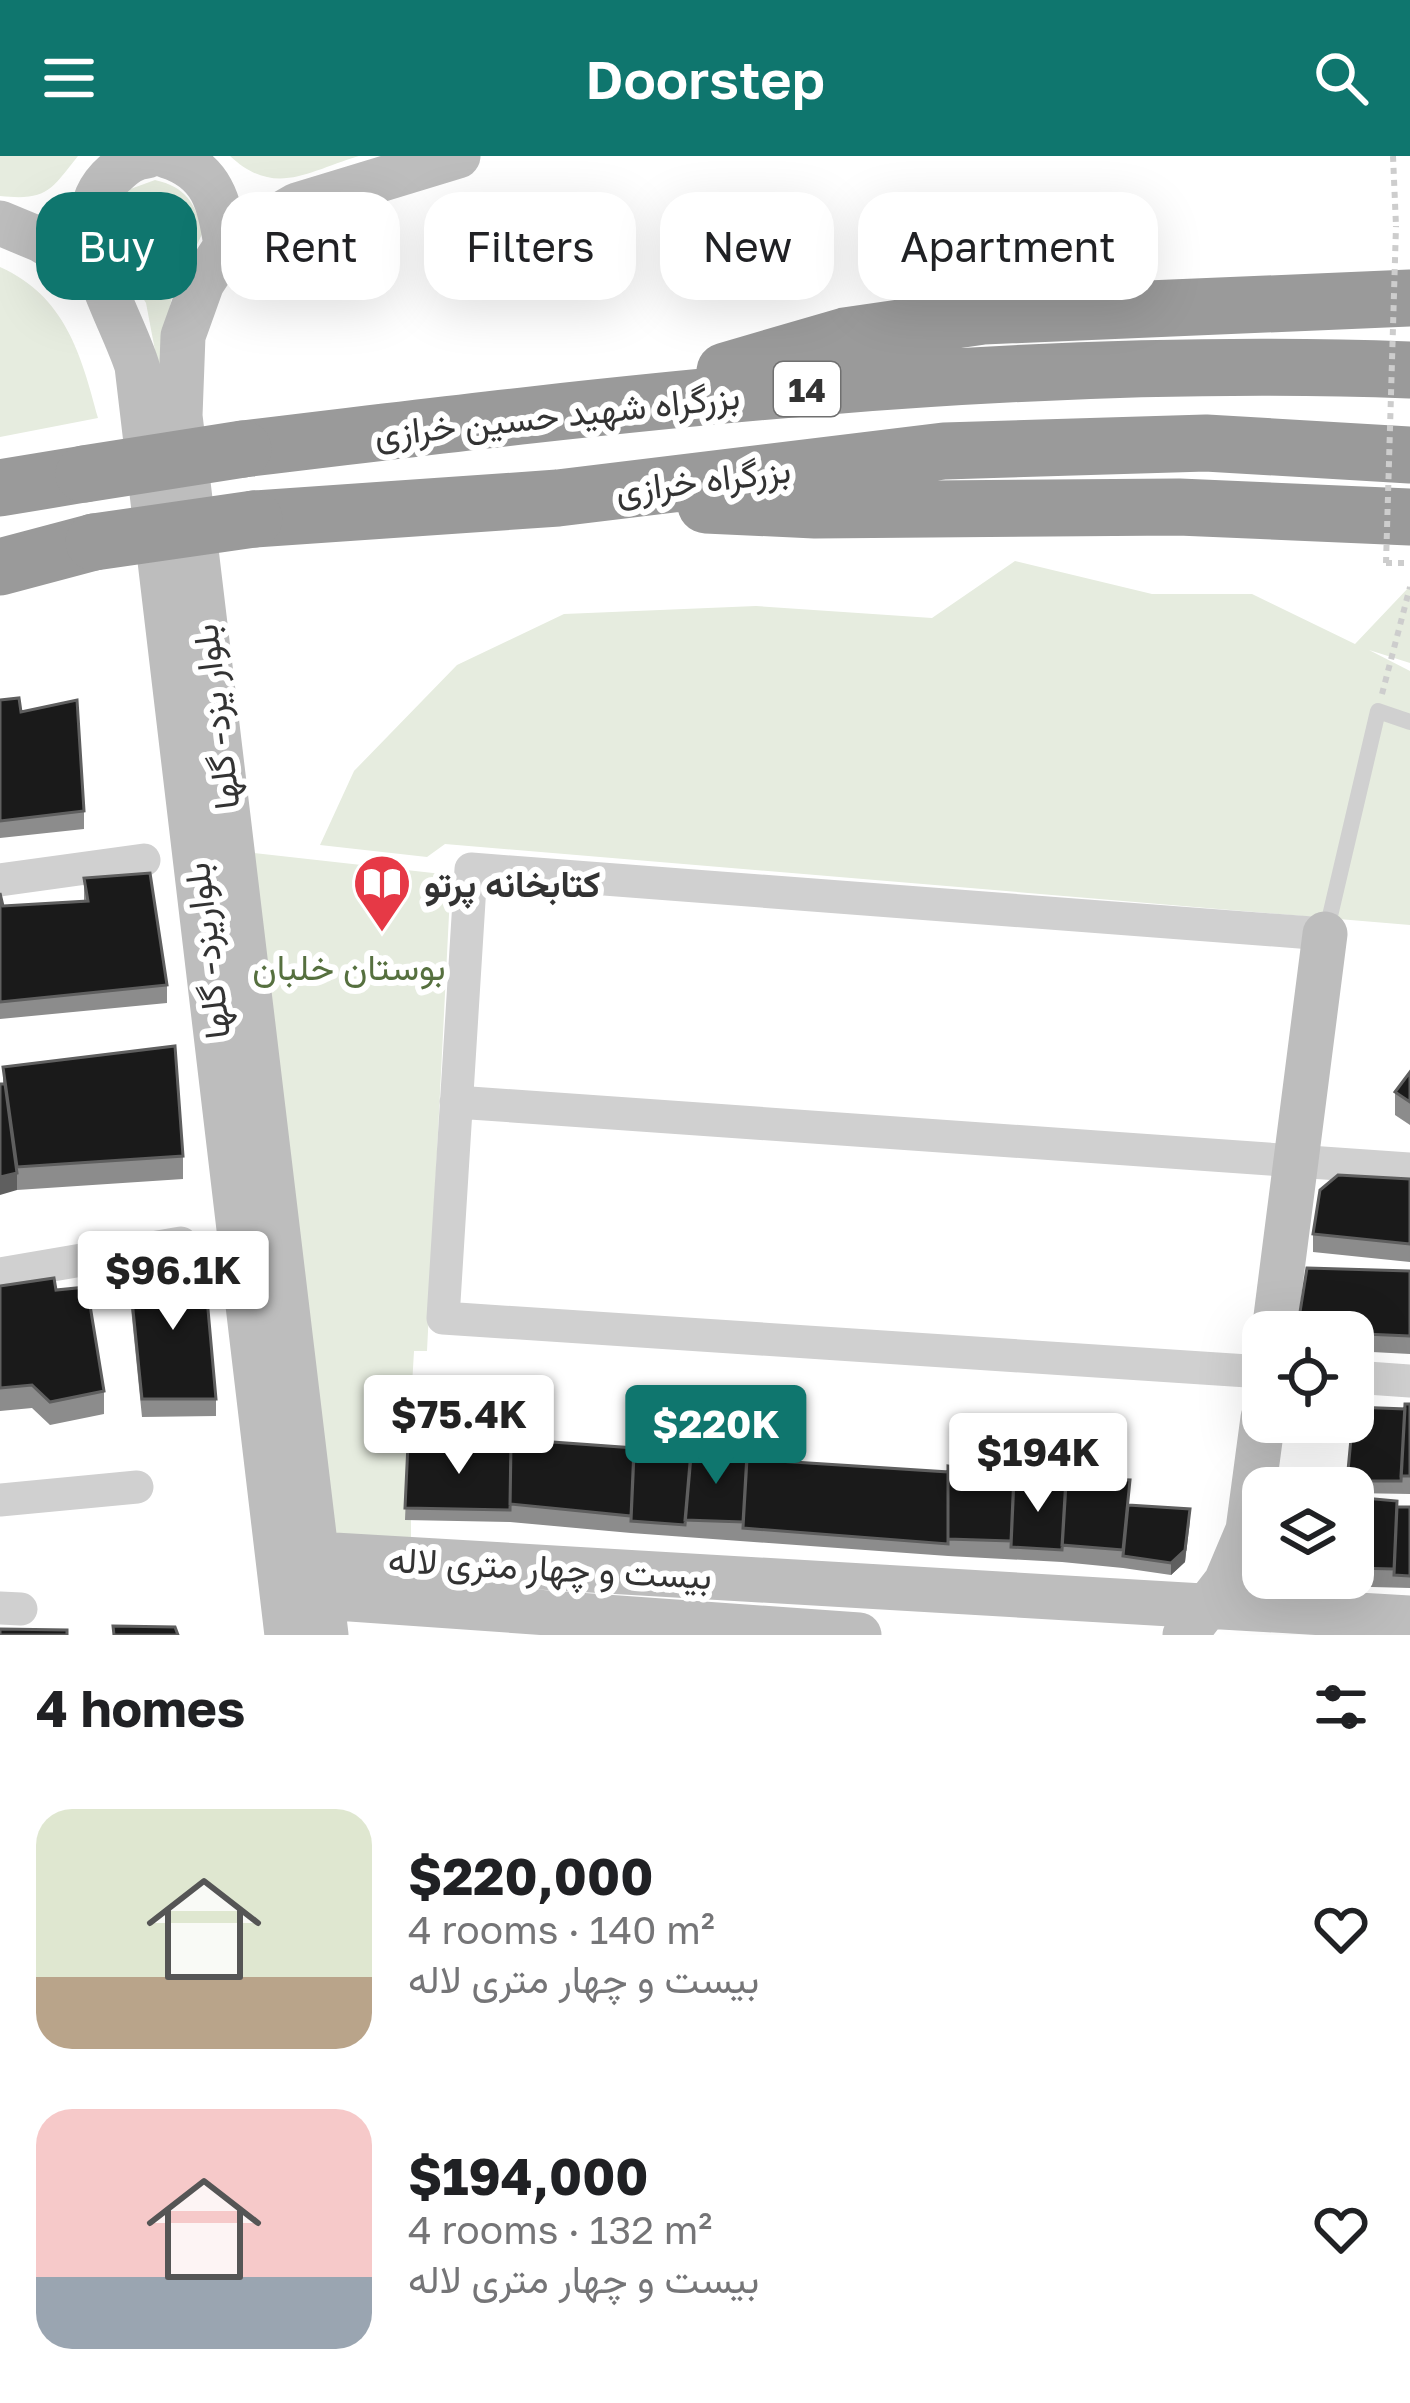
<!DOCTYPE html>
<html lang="en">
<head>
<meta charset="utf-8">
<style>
  :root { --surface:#fff; --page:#f6f6f6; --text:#202124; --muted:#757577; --accent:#0f766e }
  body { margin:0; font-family:"Golos Text",Vazirmatn,sans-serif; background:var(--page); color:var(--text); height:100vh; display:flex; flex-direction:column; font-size:45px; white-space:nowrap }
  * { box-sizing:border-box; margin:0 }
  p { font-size:39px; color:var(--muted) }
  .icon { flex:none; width:66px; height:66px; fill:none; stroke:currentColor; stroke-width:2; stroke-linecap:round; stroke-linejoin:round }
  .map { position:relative; height:1479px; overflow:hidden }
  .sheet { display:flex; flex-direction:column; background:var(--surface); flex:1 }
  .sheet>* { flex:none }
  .hud { position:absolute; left:36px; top:36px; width:1338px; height:108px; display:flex; gap:24px }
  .fabs { position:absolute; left:1242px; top:1155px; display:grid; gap:24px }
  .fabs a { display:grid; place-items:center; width:132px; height:132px; border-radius:24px; background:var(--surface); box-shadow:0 12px 48px #0002; font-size:60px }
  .price { position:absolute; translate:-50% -102px; padding:0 27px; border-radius:12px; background:#fff; color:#222; font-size:39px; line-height:78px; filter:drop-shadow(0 3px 6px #0008) }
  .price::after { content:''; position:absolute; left:50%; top:72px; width:36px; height:27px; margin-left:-18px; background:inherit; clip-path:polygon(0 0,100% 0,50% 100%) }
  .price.selected { background:var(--accent); color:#fff }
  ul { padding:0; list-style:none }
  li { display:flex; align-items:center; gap:36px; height:300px; padding:0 36px }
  li span { display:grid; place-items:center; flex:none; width:336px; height:240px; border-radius:36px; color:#555 }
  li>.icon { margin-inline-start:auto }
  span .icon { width:144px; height:144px; fill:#fffc; stroke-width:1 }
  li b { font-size:51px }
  h2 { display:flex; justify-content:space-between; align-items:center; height:144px; padding:0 36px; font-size:51px }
  .tag { padding:0 42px; border-radius:36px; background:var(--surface); box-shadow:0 12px 48px #0002; font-size:42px; line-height:108px }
  .tag.selected { background:var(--accent); color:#fff }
  header { display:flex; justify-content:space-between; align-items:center; height:156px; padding:0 36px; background:var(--accent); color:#fff; font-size:54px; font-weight:600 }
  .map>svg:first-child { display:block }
  .green { fill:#e6ecdf }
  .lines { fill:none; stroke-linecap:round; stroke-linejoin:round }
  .path { stroke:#cdcdcd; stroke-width:6; stroke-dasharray:6 6; stroke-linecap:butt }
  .lane { stroke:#d0d0d0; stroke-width:16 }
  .street { stroke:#d0d0d0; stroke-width:33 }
  .secondary { stroke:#bdbdbd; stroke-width:45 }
  .highway { stroke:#9a9a9a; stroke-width:57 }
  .path-bridge { stroke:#cdcdcd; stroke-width:6; stroke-dasharray:6 6; stroke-linecap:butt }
  .highway-bridge { stroke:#9a9a9a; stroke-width:57 }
  .wall { fill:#8c8c8c }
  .shaded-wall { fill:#5f5f5f }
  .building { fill:#1a1a1a; stroke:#5f5f5f; stroke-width:3 }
  .labels { text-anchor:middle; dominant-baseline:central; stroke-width:12; stroke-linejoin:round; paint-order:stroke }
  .shield { fill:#fff; stroke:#707070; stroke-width:3 }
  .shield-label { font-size:33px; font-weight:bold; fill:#333 }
  .street-label { font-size:36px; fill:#333; stroke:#fff }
  .poi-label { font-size:36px; font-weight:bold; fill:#333; stroke:#fff; text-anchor:start }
  .park-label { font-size:36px; fill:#56703f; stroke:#fff }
</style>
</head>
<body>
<header><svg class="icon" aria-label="menu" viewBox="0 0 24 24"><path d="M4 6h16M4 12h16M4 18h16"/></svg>Doorstep<svg class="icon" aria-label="search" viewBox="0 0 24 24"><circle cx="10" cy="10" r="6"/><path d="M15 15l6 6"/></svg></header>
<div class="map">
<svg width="1410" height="1479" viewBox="0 0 1410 1479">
  <rect width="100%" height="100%" fill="#fff"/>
  <path class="green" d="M0,0H78C51,34 47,45 0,40Z
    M230,0H359C308,15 275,42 230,0Z
    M155,24C186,31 195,47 203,76L172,141L165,174V247L146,147L119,104L108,59L125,35Z
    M0,111C65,140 81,198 98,262L0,281Z
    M1015,405L1152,438H1252L1355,488L1410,430V507L1369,494L1410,515V769L445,688L427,701L320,689L354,615L457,509L564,458L756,450L932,462Z
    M237,695L451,719L427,1195H414L405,1351H411V1395L327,1385Z"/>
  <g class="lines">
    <path class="path" d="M1393,0L1396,70
      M1386,407H1407
      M1382,538L1410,431"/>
    <path class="lane" d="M1326,777L1378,555L1410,566"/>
    <path class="street" d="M0,724L144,704
      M456,946L1410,1013
      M0,1118L181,1087
      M1263,1216L443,1162L471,713L1325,778
      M1353,1221L1410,1225
      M0,1344L137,1331
      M0,1452L21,1453"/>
    <path class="secondary" d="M147,0C132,2 126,7 115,17C58,66 119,153 137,210L287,1479
      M167,0C212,14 220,46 226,90
      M0,67L41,84L99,119
      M1274,1176L1325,778
      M294,1411L317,1398L1410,1462
      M299,1428L322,1441L859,1479
      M326,1479L180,260L183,180L202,127L226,90L297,49L458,0
      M1185,1479L1226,1426L1248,1374L1263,1262"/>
    <path class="highway" d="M725,215L845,180L983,160L1410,142
      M243,293C629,246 1020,199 1410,214
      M0,332L84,318
      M706,349L815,354L1179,351L1410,361
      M254,363L558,342L944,295L1206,287L1410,299
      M0,411L94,386"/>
    <path class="path-bridge" d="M1386,407L1396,70"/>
    <path class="highway-bridge" d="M84,318L243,293
      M94,386L254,363"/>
  </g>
  <path class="wall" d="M0,544L21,556L84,655V673L0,682Z
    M84,722L167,829V847L0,863V737L3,750L84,745Z
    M3,911L183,1000V1023L17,1034L3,928Z
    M1410,916V969L1395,959V936Z
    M1410,1023V1106L1313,1096V1078Z
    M1307,1112L1410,1115V1198L1353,1195V1176H1297Z
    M129,1114L216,1243V1260L142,1261L129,1132Z
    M0,1130L56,1134L104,1235V1258L50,1269L32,1252L0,1255Z
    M1410,1248V1338L1353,1337V1332H1347V1325Z
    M408,1288L747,1304L1014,1323L1129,1349L1190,1365L1185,1406L1171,1419L1123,1412L1062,1406L948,1400L631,1377L510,1366V1364V1366L405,1364Z
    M1353,1341L1397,1351H1410V1432L1335,1430V1422H1353Z"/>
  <path class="shaded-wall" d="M17,1017V1034L0,1039V1021Z
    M1190,1353L1185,1406L1171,1419V1407Z"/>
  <path class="building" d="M19,542L21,556L77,544L84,655L0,665V544Z
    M150,717L167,829L0,846V737L3,750L88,745L84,722Z
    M175,890L183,1000L17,1011L3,911Z
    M1410,916V946L1395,936Z
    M0,928H5L17,1017L0,1021Z
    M1338,1019L1410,1023V1088L1313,1078L1320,1034Z
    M204,1109L216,1243H142L129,1114Z
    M1307,1112L1410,1115V1180L1297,1175Z
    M54,1122L56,1134L87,1131L104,1235L50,1246L32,1229L0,1232V1130Z
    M1405,1248H1410V1320H1401Z
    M1354,1251L1405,1253L1401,1325H1347Z
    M511,1283L634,1292L631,1360L510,1348Z
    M408,1288L511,1289L510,1354L405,1352Z
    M691,1295L747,1298L743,1366L685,1364Z
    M634,1298L691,1300L685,1369L631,1365Z
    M747,1303L948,1316V1388L743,1372Z
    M948,1310L1014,1318L1011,1385L948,1383Z
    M1066,1322L1130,1324L1123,1394L1062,1389Z
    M1014,1323L1066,1328L1062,1394L1011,1391Z
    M1353,1341L1397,1345L1394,1413L1353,1412Z
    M1128,1349L1190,1353L1185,1394L1171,1407L1123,1400Z
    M1397,1351H1410V1420L1394,1419Z
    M113,1470L175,1471L178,1479H114Z
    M0,1473L67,1474V1479H0Z"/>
  <defs>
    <g id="library-pin" transform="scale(3)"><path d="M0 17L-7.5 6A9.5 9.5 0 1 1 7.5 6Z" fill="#e63946" stroke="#fff"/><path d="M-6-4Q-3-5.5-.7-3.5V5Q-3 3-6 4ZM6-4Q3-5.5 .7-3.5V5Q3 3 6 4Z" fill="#fff"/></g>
  </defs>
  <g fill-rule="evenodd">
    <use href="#library-pin" x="382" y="727"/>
  </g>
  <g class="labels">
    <rect class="shield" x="774" y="206" width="66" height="54" rx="9"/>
    <g class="shield-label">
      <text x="807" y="233">14</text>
    </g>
    <g class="street-label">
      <text transform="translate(557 258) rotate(-6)">بزرگراه شهید حسین خرازی</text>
      <text transform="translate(703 323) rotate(-7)">بزرگراه خرازی</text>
      <text transform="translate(215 561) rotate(-97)">بلوار یزد- گلها</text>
      <text transform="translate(206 795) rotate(-97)">بلواریزد- گلها</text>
      <text transform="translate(550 1411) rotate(3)">بیست و چهار متری لاله</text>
    </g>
    <g class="poi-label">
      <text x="424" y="727">كتابخانه پرتو</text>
    </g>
    <g class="park-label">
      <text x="349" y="810">بوستان خلبان</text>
    </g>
  </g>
</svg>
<div class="fabs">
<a><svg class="icon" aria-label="locate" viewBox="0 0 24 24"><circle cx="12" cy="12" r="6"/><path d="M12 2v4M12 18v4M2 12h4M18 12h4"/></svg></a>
<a><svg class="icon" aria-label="layers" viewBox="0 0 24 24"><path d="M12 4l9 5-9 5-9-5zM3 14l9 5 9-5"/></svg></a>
</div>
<b class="price" style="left:173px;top:1177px">$96.1K</b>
<b class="price" style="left:459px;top:1321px">$75.4K</b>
<b class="price selected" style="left:716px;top:1331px">$220K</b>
<b class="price" style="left:1038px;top:1359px">$194K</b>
<div class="hud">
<a class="tag selected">Buy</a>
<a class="tag">Rent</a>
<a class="tag">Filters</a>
<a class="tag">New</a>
<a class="tag">Apartment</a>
</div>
</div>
<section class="sheet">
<h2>4 homes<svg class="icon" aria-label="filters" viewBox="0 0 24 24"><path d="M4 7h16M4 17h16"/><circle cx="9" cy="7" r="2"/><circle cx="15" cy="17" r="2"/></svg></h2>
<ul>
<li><span style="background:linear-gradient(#dfe7d0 70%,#b9a48a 0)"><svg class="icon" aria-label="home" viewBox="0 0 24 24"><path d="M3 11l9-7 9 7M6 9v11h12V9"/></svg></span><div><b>$220,000</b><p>4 rooms · 140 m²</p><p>بیست و چهار متری لاله</p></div><svg class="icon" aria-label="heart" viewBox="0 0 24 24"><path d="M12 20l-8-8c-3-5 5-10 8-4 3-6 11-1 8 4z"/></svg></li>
<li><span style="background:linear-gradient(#f6c9c9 70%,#9aa5b1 0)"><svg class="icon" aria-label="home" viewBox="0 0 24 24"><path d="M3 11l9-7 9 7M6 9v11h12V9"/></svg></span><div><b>$194,000</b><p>4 rooms · 132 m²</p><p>بیست و چهار متری لاله</p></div><svg class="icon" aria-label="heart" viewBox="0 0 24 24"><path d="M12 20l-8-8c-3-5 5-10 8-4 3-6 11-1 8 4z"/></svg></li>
</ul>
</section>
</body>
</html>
